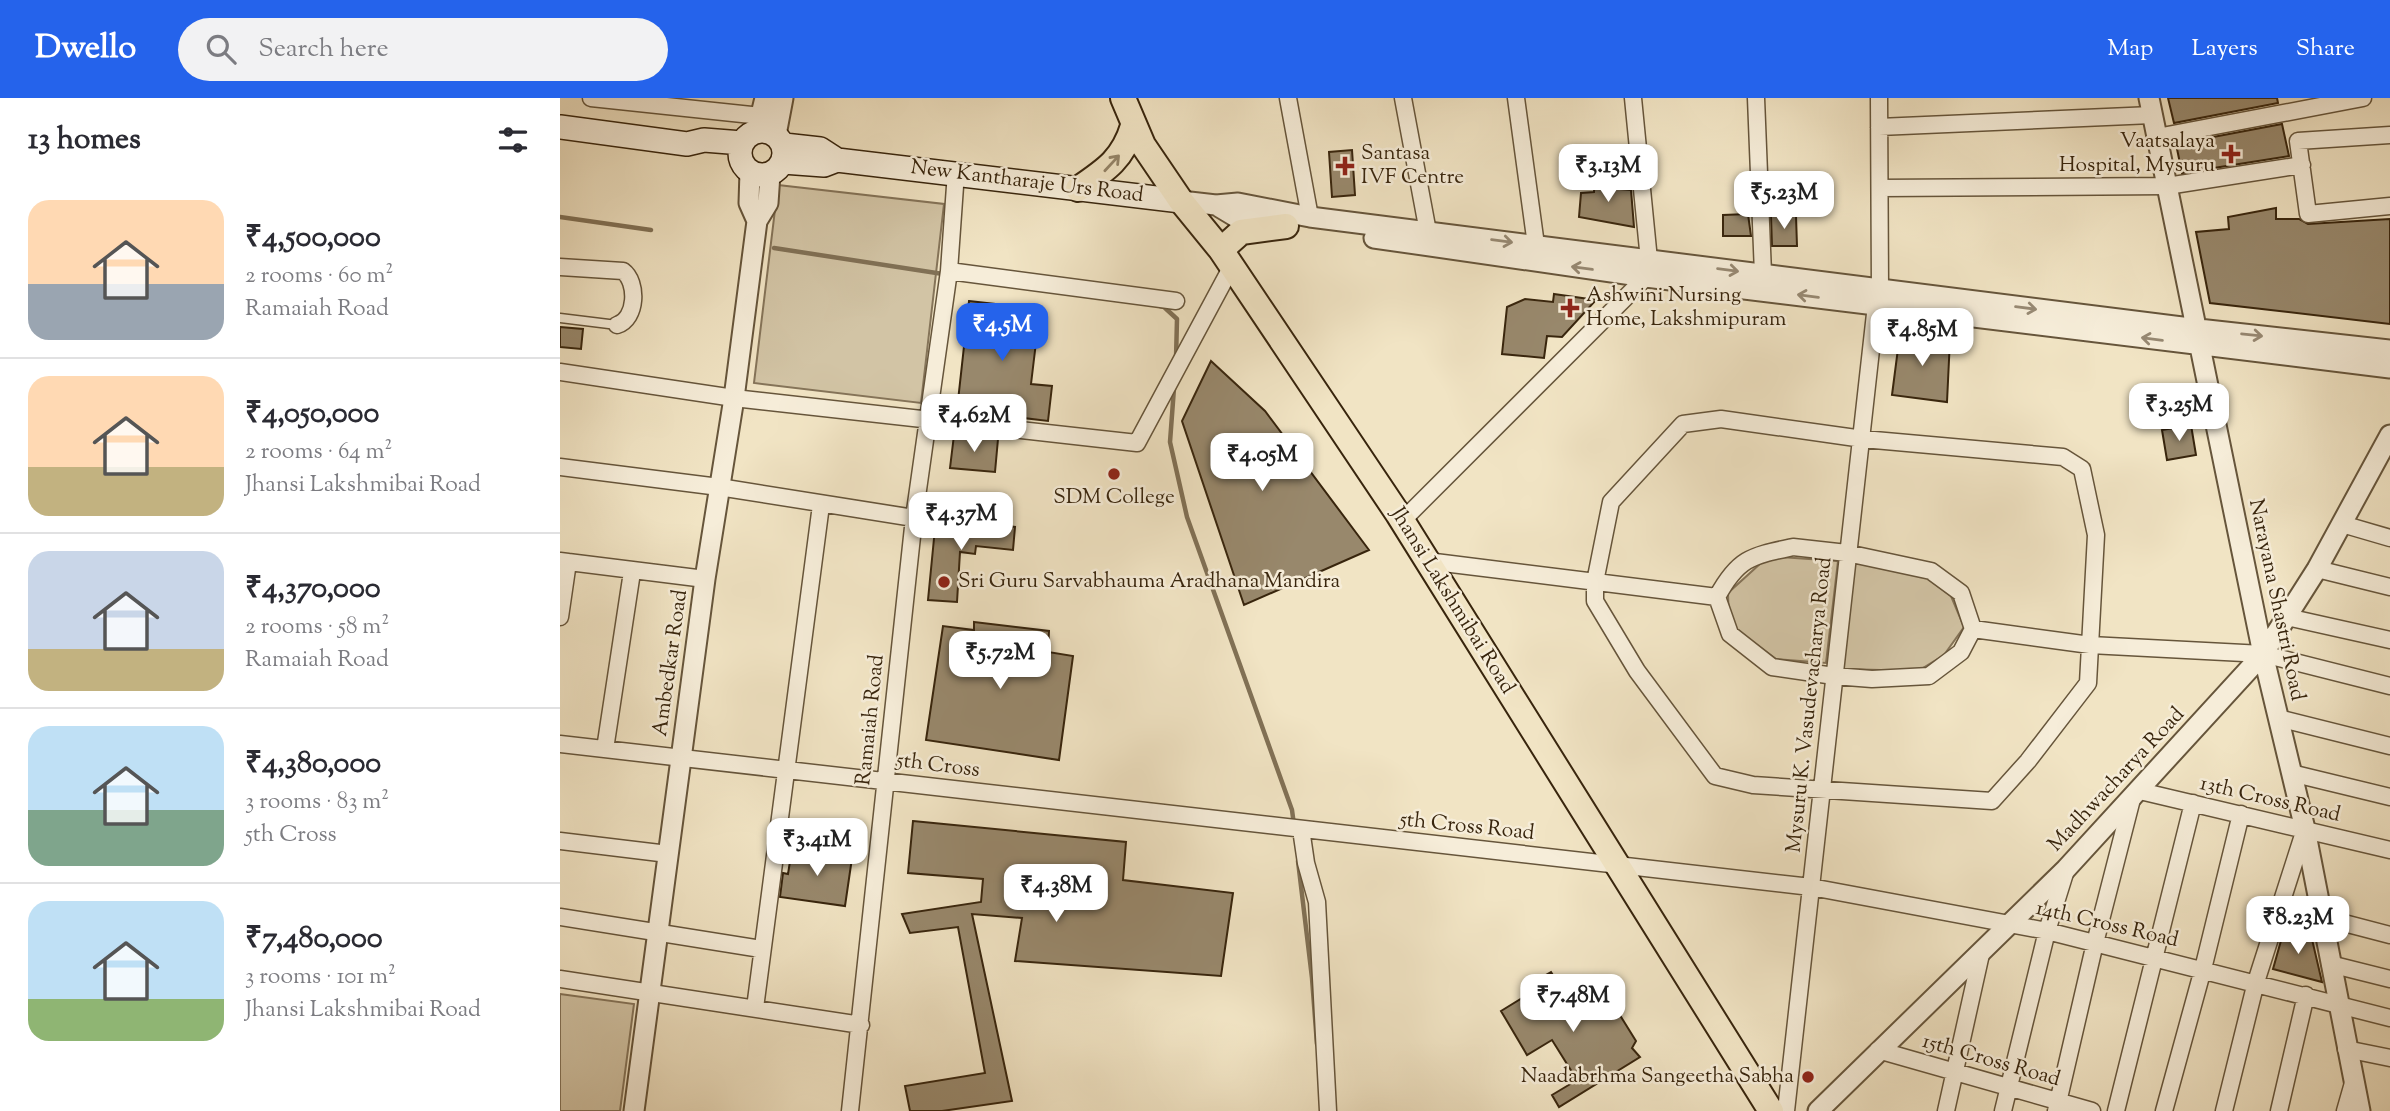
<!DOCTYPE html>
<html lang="en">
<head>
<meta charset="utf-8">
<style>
  :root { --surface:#fff; --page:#f2f2f3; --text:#2b2b33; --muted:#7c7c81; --line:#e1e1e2; --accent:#2563eb }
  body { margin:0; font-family:"Sorts Mill Goudy",serif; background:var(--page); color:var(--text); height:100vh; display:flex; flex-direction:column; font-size:26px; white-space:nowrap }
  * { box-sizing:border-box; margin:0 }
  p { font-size:23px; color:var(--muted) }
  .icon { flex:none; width:38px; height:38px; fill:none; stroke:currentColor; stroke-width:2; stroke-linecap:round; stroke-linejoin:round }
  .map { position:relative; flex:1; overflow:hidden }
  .sheet { display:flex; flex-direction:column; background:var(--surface); width:560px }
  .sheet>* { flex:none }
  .price { position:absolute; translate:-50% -60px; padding:0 16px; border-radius:14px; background:#fff; color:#222; font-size:23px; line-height:46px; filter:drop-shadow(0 2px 4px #0008) }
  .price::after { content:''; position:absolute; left:50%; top:42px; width:21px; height:16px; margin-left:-10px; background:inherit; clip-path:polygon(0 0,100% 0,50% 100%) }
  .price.on { background:var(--accent); color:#fff }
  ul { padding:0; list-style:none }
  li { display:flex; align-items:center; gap:21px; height:175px; padding:0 28px }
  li+li { border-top:2px solid var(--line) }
  li span { display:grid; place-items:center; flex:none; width:196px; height:140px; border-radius:21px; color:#555 }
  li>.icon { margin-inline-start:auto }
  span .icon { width:84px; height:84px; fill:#fffc; stroke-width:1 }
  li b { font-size:30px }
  h2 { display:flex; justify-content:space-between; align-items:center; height:84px; padding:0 28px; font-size:30px }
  header { display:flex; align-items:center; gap:42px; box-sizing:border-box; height:98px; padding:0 35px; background:var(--accent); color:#fff }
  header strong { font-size:33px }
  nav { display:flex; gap:38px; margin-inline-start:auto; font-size:24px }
  .search { width:490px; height:63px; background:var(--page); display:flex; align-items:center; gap:18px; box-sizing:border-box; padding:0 24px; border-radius:38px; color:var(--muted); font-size:26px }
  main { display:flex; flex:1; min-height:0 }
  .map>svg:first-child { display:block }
  .green { fill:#d2c4a5; stroke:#857459; stroke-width:2 }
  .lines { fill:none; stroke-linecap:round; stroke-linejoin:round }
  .stream { stroke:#817156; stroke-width:4.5 }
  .building { fill:#98886c; stroke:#38250d; stroke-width:2 }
  .service-casing { stroke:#66553b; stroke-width:11 }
  .minor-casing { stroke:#66553b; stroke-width:19 }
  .tertiary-casing { stroke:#66553b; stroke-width:23 }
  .secondary-casing { stroke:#38250d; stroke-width:26 }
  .primary-casing { stroke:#38250d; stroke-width:28 }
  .service { stroke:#f6edd9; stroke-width:8 }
  .minor { stroke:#f6edd9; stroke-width:16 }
  .tertiary { stroke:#f6edd9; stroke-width:19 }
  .secondary { stroke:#f6edd9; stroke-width:23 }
  .primary { stroke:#f1e4c4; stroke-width:24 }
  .oneway { stroke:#948468 }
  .oneway2 { stroke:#978973 }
  .poi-dot { fill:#8f2418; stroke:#f6edd9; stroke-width:2.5 }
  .labels { text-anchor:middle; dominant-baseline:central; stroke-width:5; stroke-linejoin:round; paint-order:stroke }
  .poi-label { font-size:21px; fill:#38250d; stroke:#f6edd9; text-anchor:start }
  .street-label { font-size:21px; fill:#38250d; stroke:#f6edd9 }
</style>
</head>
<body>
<header>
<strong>Dwello</strong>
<div class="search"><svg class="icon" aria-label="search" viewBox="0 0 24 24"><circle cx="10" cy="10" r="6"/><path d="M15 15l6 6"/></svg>Search here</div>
<nav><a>Map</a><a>Layers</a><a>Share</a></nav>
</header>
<main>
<section class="sheet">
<h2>13 homes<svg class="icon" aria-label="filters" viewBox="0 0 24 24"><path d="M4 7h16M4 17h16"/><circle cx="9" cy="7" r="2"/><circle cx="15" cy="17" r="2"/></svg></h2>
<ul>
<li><span style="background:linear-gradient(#ffd9b3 60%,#9aa5b1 0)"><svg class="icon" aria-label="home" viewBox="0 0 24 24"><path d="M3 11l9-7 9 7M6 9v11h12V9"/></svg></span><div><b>₹4,500,000</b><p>2 rooms · 60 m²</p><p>Ramaiah Road</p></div></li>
<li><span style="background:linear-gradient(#ffd9b3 65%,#c2b280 0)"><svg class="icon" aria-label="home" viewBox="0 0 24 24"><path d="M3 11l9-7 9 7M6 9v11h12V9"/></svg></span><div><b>₹4,050,000</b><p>2 rooms · 64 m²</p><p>Jhansi Lakshmibai Road</p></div></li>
<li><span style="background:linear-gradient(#c9d6e8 70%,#c2b280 0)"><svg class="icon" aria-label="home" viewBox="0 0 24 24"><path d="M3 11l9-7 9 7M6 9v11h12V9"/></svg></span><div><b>₹4,370,000</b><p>2 rooms · 58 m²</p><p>Ramaiah Road</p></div></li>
<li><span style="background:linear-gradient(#bfe0f5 60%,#7fa58c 0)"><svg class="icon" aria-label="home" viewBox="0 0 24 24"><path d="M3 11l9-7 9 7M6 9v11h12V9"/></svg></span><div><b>₹4,380,000</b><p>3 rooms · 83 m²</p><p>5th Cross</p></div></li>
<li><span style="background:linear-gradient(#bfe0f5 70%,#8fb573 0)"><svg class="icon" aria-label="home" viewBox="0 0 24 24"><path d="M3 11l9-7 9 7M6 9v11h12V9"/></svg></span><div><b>₹7,480,000</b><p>3 rooms · 101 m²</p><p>Jhansi Lakshmibai Road</p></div></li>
</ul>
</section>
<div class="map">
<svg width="1830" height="1013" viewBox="0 0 1830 1013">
  <rect width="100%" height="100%" fill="#f1e4c4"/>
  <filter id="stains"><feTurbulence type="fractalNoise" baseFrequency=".00286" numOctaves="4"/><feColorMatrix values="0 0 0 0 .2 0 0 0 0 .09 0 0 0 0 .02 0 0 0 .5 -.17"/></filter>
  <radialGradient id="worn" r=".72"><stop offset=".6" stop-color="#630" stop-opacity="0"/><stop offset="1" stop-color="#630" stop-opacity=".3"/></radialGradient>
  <path class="green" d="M218,87L384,106L361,305L194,285Z
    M1220,459L1278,463L1266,565L1216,561L1169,526L1168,495L1201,465Z
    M1294,464L1367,480L1391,498L1404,529L1384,557L1358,573L1283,571Z
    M0,896L74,906L60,1013H0Z"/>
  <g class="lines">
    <path class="stream" d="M0,119L91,132
      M214,150L383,176
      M600,208L604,209L617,221L616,261
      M614,290L610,344L627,419L732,712L734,727
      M738,763L752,880L757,946"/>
  </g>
  <path class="building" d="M1608,0H1717L1718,5L1614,25Z
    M1722,26L1729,58L1622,75L1616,46Z
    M792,52L795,97L772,99L769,54Z
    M1035,79L1051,80L1049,90L1071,92L1074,129L1019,119L1021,95L1034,94Z
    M1716,110V121H1739L1748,126L1830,121V226L1650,205L1636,134L1669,131L1668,119Z
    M1188,116L1191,138H1163V117Z
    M1211,118H1236L1237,148H1212Z
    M994,196L1036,202L1002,239L987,238L984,260L942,256L947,209L965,201L993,204Z
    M409,203L480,211L471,286L492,288L488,323L397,312Z
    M0,229L23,231L21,251L0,249Z
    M1340,235L1390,241L1387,304L1332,297Z
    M651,263L705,313L809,452L684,507L622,323Z
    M1631,327L1636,357L1607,362L1602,332Z
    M394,337L438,341L435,374L390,370Z
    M376,420L455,429L453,452L416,448L415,456L400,454L397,504L368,502Z
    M414,524L489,533L488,554L513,558L499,662L366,642L383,528L414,532Z
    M353,723L566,744L563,782L673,795L661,878L455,863L462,820L412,816L452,1003L382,1013H350L345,988L425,975L398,829L350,835L342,816L421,804L423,781L348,775Z
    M232,751L292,760L285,808L220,799L223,775L228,776Z
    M1724,832L1751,837L1762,884L1713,871Z
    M991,874L1014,911L1038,896L1044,904L1053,906L1076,943L1072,950L1080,959L999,1009L992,997L1017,982L992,942L967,957L941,913L967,897L963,890Z"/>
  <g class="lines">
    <g class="service-casing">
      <path id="service" d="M0,220L57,227"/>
    </g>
    <g class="minor-casing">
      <path id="minor" d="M31,0L201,18
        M728,0L750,119
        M843,0L868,134
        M956,0L976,147
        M1196,0L1203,176
        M1319,29L1592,17
        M1830,37L1738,43L1748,116L1830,108
        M1597,39L1803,0
        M1320,90L1607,88L1742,67
        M0,169L63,173C78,184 77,221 57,227
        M389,173L616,203
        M0,274L174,300L577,345L672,168
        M1161,321L1303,341L1503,359L1522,371L1536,437L1528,585L1468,663L1432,703L1193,687L1155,678L1077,573L1035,503V484L1051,404L1123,326Z
        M0,369L159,389L354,420
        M842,423L1086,179L1089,162L1073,0
        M1782,426L1830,440
        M1233,449L1287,455L1371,473L1401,495L1413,531L1401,554L1369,578L1312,581L1274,578L1212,569L1170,536L1157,499C1178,460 1191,458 1233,449Z
        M0,463L145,481
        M867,463L1157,499
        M1757,471L1830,489
        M0,519L8,464
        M1727,519L1830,542
        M1413,531L1530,547L1703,556L1830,588
        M1718,620L1830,648
        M0,646L1251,789L1487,833L1830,920
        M45,651L72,474
        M1731,675L1830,699
        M1580,693L1830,752
        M741,731L746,765L757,804L768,1013
        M0,743L108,756
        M0,819L201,851
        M1761,819L1830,837
        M1770,866L1830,881
        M0,881L301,927
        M195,910L261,407
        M1786,951L1830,960
        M1318,952L1532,1013
        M290,1013L354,420L389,173L396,74
        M1226,1013L1316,207L1320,191L1319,0
        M1386,1013L1421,856
        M1443,1013L1487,833L1506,772
        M1496,1013L1535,845L1572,701
        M1556,1013L1633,705
        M1604,1013L1643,871L1681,716
        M1664,1013L1696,884L1745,731
        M1719,1013L1746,897
        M1785,1013L1793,985"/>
    </g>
    <g class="tertiary-casing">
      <path id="tertiary" d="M1589,0L1703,556L1745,731L1800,1013
        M197,33L205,0
        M216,37L223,0
        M190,73L189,105L197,123
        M621,103L656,107L678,105L750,119L868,134L1638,231L1830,252
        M656,107L676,119L711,125
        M814,140L1086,179L1830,270
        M74,1013L145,481L174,300L197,123L208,105L210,76
        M1258,1013L1506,771L1703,556L1757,471L1830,337"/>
    </g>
    <g class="secondary-casing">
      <path id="secondary" d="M0,29L127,46L144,42L182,45
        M180 55a22 22 0 1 1 44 0a22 22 0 1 1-44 0Z
        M224,47L260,51L277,62L621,103
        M223,64L264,67L277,62"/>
    </g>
    <g class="primary-casing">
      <path id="primary" d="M563,0L583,47L621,103L661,152L838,416L1211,1013
        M518,91C546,72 563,61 573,28
        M661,152L681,134L726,128"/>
    </g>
    <use href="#service" class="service"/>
    <use href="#minor" class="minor"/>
    <use href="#tertiary" class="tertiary"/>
    <use href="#secondary" class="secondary"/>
    <use href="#primary" class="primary"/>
  </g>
  <defs><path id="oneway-shaft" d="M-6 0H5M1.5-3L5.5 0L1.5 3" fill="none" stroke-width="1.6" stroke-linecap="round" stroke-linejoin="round" transform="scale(1.75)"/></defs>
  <use class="oneway" href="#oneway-shaft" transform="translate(552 65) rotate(-47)"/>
  <g class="oneway2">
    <use href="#oneway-shaft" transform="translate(942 143) rotate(7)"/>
    <use href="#oneway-shaft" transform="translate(1022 170) rotate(-172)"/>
    <use href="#oneway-shaft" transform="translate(1168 172) rotate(7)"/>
    <use href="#oneway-shaft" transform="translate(1248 198) rotate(-173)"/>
    <use href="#oneway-shaft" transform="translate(1466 210) rotate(7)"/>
    <use href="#oneway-shaft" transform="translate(1692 237) rotate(6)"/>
    <use href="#oneway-shaft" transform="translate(1592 241) rotate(-173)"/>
  </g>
  <g class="poi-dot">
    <path d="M1667.5 45.5h7v7h7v7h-7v7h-7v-7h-7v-7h7z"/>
    <path d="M781.5 57.5h7v7h7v7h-7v7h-7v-7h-7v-7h7z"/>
    <path d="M1006.5 199.5h7v7h7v7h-7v7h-7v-7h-7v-7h7z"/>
    <circle cx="554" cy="376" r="7"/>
    <circle cx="384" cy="484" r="7"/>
    <circle cx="1248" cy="979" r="7"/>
  </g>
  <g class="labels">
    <g class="poi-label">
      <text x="1655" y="44" text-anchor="end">Vaatsalaya<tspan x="1655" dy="24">Hospital, Mysuru</tspan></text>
      <text x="801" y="56">Santasa<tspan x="801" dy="24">IVF Centre</tspan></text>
      <text x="1026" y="198">Ashwini Nursing<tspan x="1026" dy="24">Home, Lakshmipuram</tspan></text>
      <text x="554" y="400" text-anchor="middle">SDM College</text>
      <text x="398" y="484">Sri Guru Sarvabhauma Aradhana Mandira</text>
      <text x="1234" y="979" text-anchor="end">Naadabrhma Sangeetha Sabha</text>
    </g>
    <g class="street-label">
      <text transform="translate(467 84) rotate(7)">New Kantharaje Urs Road</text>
      <text transform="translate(1716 502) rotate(78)">Narayana Shastri Road</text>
      <text transform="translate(892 503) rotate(58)">Jhansi Lakshmibai Road</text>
      <text transform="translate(111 565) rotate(-82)">Ambedkar Road</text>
      <text transform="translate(1250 607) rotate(-84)">Mysuru K. Vasudevacharya Road</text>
      <text transform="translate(311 622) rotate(-84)">Ramaiah Road</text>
      <text transform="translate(378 668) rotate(7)">5th Cross</text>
      <text transform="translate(1557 682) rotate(-47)">Madhwacharya Road</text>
      <text transform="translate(1710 702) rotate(13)">13th Cross Road</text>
      <text transform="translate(907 729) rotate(6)">5th Cross Road</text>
      <text transform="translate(1547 827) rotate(13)">14th Cross Road</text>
      <text transform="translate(1431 963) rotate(16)">15th Cross Road</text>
    </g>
  </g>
  <rect width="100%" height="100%" filter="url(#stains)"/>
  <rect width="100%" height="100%" fill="url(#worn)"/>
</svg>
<b class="price" style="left:1048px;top:106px">₹3.13M</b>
<b class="price" style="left:1224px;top:133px">₹5.23M</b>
<b class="price on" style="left:442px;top:265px">₹4.5M</b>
<b class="price" style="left:1362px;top:270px">₹4.85M</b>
<b class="price" style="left:1619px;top:345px">₹3.25M</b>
<b class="price" style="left:414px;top:356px">₹4.62M</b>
<b class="price" style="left:702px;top:395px">₹4.05M</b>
<b class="price" style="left:401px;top:454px">₹4.37M</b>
<b class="price" style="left:440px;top:593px">₹5.72M</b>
<b class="price" style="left:257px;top:780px">₹3.41M</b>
<b class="price" style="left:496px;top:826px">₹4.38M</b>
<b class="price" style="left:1738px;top:858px">₹8.23M</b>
<b class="price" style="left:1013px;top:936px">₹7.48M</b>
</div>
</main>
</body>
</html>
